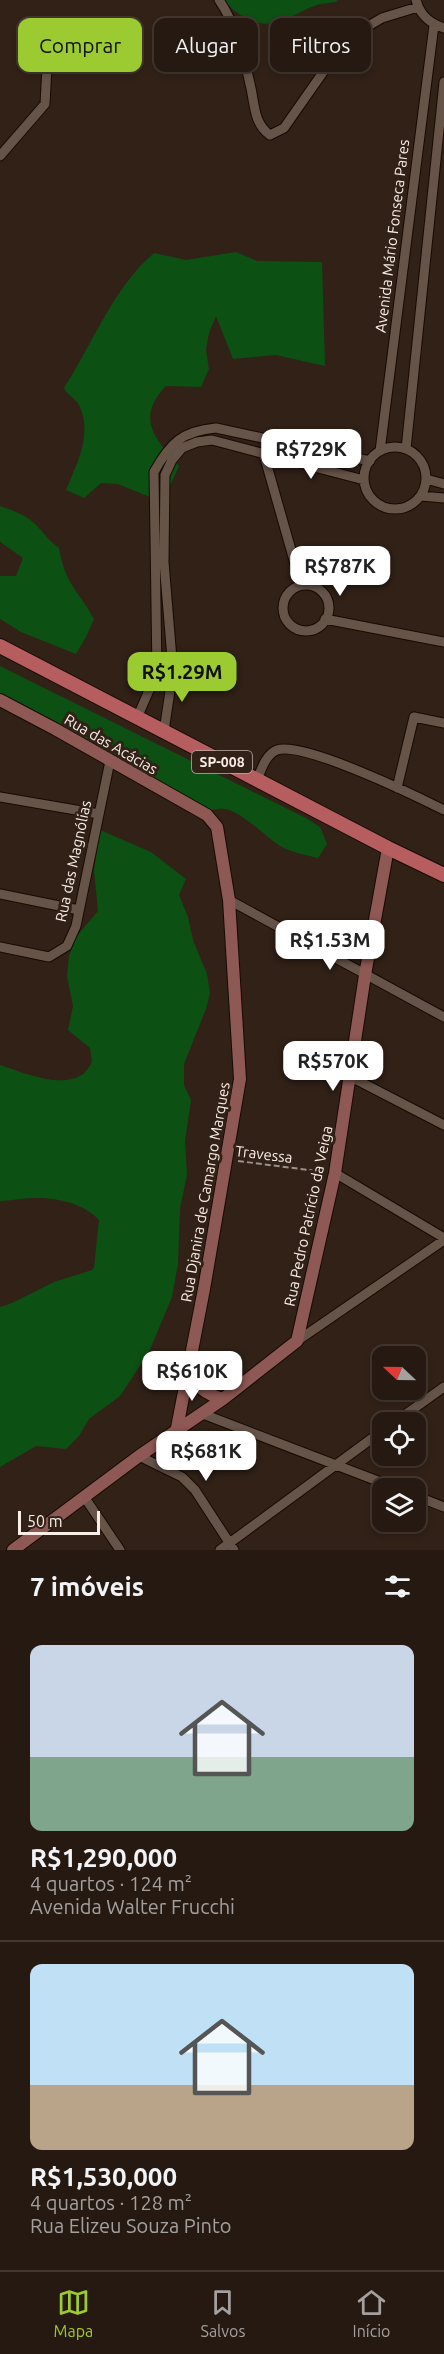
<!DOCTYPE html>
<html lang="pt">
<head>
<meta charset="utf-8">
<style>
  :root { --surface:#251911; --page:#31261f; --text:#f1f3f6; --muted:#a3a09f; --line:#423831; --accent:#9cca31 }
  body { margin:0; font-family:Ubuntu,sans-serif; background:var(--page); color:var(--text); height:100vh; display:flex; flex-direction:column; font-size:22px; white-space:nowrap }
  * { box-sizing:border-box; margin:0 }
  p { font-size:20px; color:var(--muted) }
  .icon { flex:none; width:33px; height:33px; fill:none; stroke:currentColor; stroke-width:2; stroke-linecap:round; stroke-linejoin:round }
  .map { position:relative; height:1550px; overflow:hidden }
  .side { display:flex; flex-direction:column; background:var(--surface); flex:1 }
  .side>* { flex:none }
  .top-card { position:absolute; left:18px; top:18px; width:408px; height:54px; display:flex; gap:12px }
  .needle { width:39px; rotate:292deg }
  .fabs { position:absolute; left:372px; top:1346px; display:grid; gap:12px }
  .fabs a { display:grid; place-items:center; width:54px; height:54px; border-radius:12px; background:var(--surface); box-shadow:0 3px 9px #0003,0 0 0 2px var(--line); font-size:30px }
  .scale { position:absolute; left:18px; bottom:15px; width:82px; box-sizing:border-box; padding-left:6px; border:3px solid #f9eee7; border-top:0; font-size:16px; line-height:21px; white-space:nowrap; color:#f9eee7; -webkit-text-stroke:4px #312117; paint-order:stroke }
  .price { position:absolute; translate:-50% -51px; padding:0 14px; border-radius:12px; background:#fff; color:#222; font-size:20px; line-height:39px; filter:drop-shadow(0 2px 3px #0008) }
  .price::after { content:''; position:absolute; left:50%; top:36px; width:18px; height:14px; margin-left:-9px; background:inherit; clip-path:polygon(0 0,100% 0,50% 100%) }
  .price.current { background:var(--accent); color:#111 }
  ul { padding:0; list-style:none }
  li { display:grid; align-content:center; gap:12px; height:318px; padding:0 30px }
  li+li { border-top:2px solid var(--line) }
  li span { display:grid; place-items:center; height:186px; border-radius:12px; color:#555 }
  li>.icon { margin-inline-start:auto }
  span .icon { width:108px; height:108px; fill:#fffc; stroke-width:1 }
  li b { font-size:26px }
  h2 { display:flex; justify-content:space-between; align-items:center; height:72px; padding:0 30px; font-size:26px }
  .chip { padding:0 21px; border-radius:12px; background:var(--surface); box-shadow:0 3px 9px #0003,0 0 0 2px var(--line); font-size:21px; line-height:54px }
  .chip.current { background:var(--accent); color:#111 }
  .menu { display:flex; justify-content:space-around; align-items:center; height:84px; border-top:2px solid var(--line); background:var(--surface); font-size:16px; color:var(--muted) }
  .menu a { display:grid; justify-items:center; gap:3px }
  .menu .current { color:var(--accent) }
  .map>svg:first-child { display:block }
  .green { fill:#0d5013 }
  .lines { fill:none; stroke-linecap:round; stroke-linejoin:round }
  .street-casing { stroke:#180a03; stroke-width:11 }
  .secondary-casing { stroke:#180a03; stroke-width:14 }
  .primary-casing { stroke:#180a03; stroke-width:16 }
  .path { stroke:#9d9088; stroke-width:2; stroke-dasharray:6 3; stroke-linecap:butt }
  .street { stroke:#665449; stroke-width:9 }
  .secondary { stroke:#8e5854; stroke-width:12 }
  .primary { stroke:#b55d5f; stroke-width:14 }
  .labels { text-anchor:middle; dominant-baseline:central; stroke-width:6; stroke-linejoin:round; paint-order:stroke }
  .shield { fill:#312117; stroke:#bdb0a9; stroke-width:1.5 }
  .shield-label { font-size:14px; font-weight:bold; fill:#f9eee7 }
  .street-label { font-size:15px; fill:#f9eee7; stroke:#312117 }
</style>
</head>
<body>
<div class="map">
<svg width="444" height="1550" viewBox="0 0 444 1550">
  <rect width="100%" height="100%" fill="#312117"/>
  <path class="green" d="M225,0H338L336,2C330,3 323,3 317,5C292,13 279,32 251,20C240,16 232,10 225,0Z
    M236,252L257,261L322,262L325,366L276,355L233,359L216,316L209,333L206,350L209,369L201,387L166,386C135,418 155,439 179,466L171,484L155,499L118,484L101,483L84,498L66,490C77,463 93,434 79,405C75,398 67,395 64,388C93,343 113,288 154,253L186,260Z
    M0,506C12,510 26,515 35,524C44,533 49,541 59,548C65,584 78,590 94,619L86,637L76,654L21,632L0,619V576H16L23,558L0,542Z
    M0,666L306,818L320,827L327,844L318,858C306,855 293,853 282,847C267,838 240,810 224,809C219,808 211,811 206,811L0,699Z
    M100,830L151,852L186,879L179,895L188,917L193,940L207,974L210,993L206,1009L184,1064V1085L191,1100L185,1141L187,1175L180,1208L178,1264L172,1297L149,1352L120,1396L89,1419L79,1436L66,1449L36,1446L0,1467V1307L12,1303L54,1282L92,1270L94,1267L99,1220C84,1203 55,1197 33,1198C22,1198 11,1201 0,1201V1065C21,1072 59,1088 80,1076C86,1073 89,1067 92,1062L90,1048L68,1030L73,1006L67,976L69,956L76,937L98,911L94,870Z"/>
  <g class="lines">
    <g class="street-casing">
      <path id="street" d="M219,0C235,23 244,56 250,84C255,103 253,123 270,135L284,128L340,48L360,31L382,18L418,7
        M416,0C420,15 429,23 444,28
        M0,156L45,104L49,29
        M364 478a31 31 0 1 1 62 0a31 31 0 1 1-62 0Z
        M406,449L444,82
        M380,451L434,25
        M264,455L301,585
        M426,479L444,484
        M421,496L444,498
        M283 608a23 23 0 1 1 46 0a23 23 0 1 1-46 0Z
        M325,619L444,642
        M137,718L157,672L154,472C170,443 182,431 216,428L370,461
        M164,731L173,671L164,562L165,475L172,460L182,448L197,442L212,440L364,480
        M257,780C261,770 266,754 277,750C303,741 416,796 444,810
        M397,788L414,717L444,723
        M0,797L99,814
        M0,894L79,910
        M229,900L444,1017
        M0,947L49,957L67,946L76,926L110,761
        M351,1077L444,1125
        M335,1173L444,1238
        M297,1341L444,1240
        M203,1414L396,1488
        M395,1422L444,1387
        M139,1456L182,1477L195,1490L234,1550
        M416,1496L444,1507
        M85,1498L120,1550
        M220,1550L382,1431"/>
    </g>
    <g class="secondary-casing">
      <path id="secondary" d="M0,700L55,729L207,815L217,827L229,900L240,1079L204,1289L176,1433
        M188,1371C197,1387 205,1394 223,1399
        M13,1550L139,1456L223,1399L297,1341L335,1173L365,975L388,848"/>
    </g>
    <g class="primary-casing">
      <path id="primary" d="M0,646L388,848L444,875"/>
    </g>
    <path class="path" d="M238,1161L325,1172"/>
    <use href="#street" class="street"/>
    <use href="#secondary" class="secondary"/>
    <use href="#primary" class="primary"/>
  </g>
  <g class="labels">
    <rect class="shield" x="192" y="751" width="60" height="22" rx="4.5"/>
    <g class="shield-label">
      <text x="222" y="762">SP-008</text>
    </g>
    <g class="street-label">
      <text transform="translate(392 236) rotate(-83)">Avenida Mário Fonseca Pares</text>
      <text transform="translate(111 744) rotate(30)">Rua das Acácias</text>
      <text transform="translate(73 861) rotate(-78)">Rua das Magnólias</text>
      <text transform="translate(264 1154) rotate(7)">Travessa</text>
      <text transform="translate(205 1192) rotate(-80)">Rua Djanira de Camargo Marques</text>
      <text transform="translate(308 1216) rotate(-78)">Rua Pedro Patrício da Veiga</text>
    </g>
  </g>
</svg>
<div class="fabs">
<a><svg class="needle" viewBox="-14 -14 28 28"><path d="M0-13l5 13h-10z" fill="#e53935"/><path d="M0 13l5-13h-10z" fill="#a3a09f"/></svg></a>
<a><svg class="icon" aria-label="locate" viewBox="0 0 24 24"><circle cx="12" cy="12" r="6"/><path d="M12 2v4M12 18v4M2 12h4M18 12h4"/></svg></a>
<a><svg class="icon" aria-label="layers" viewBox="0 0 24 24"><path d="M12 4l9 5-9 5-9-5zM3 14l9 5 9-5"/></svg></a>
</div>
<div class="scale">50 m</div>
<b class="price" style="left:311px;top:480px">R$729K</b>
<b class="price" style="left:340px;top:597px">R$787K</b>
<b class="price current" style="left:182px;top:703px">R$1.29M</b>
<b class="price" style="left:330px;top:971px">R$1.53M</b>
<b class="price" style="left:333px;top:1092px">R$570K</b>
<b class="price" style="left:192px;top:1402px">R$610K</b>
<b class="price" style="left:206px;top:1482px">R$681K</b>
<div class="top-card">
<a class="chip current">Comprar</a>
<a class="chip">Alugar</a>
<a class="chip">Filtros</a>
</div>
</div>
<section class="side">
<h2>7 imóveis<svg class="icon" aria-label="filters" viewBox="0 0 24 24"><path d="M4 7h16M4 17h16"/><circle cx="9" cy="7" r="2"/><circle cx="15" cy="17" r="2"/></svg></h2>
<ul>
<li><span style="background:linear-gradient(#c9d6e8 60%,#7fa58c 0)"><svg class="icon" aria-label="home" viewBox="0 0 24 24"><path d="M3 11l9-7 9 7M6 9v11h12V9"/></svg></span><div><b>R$1,290,000</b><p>4 quartos · 124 m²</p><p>Avenida Walter Frucchi</p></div></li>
<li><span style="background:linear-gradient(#bfe0f5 65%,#b9a48a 0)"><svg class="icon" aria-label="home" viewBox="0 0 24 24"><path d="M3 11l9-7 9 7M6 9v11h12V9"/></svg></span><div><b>R$1,530,000</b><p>4 quartos · 128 m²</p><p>Rua Elizeu Souza Pinto</p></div></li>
</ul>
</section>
<nav class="menu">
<a class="current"><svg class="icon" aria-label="map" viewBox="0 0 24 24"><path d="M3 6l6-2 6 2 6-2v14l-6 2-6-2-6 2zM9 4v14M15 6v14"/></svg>Mapa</a>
<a><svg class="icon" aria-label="saved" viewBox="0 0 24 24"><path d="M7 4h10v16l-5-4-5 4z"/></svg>Salvos</a>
<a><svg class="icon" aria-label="home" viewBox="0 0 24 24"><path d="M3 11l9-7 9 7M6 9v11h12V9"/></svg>Início</a>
</nav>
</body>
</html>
